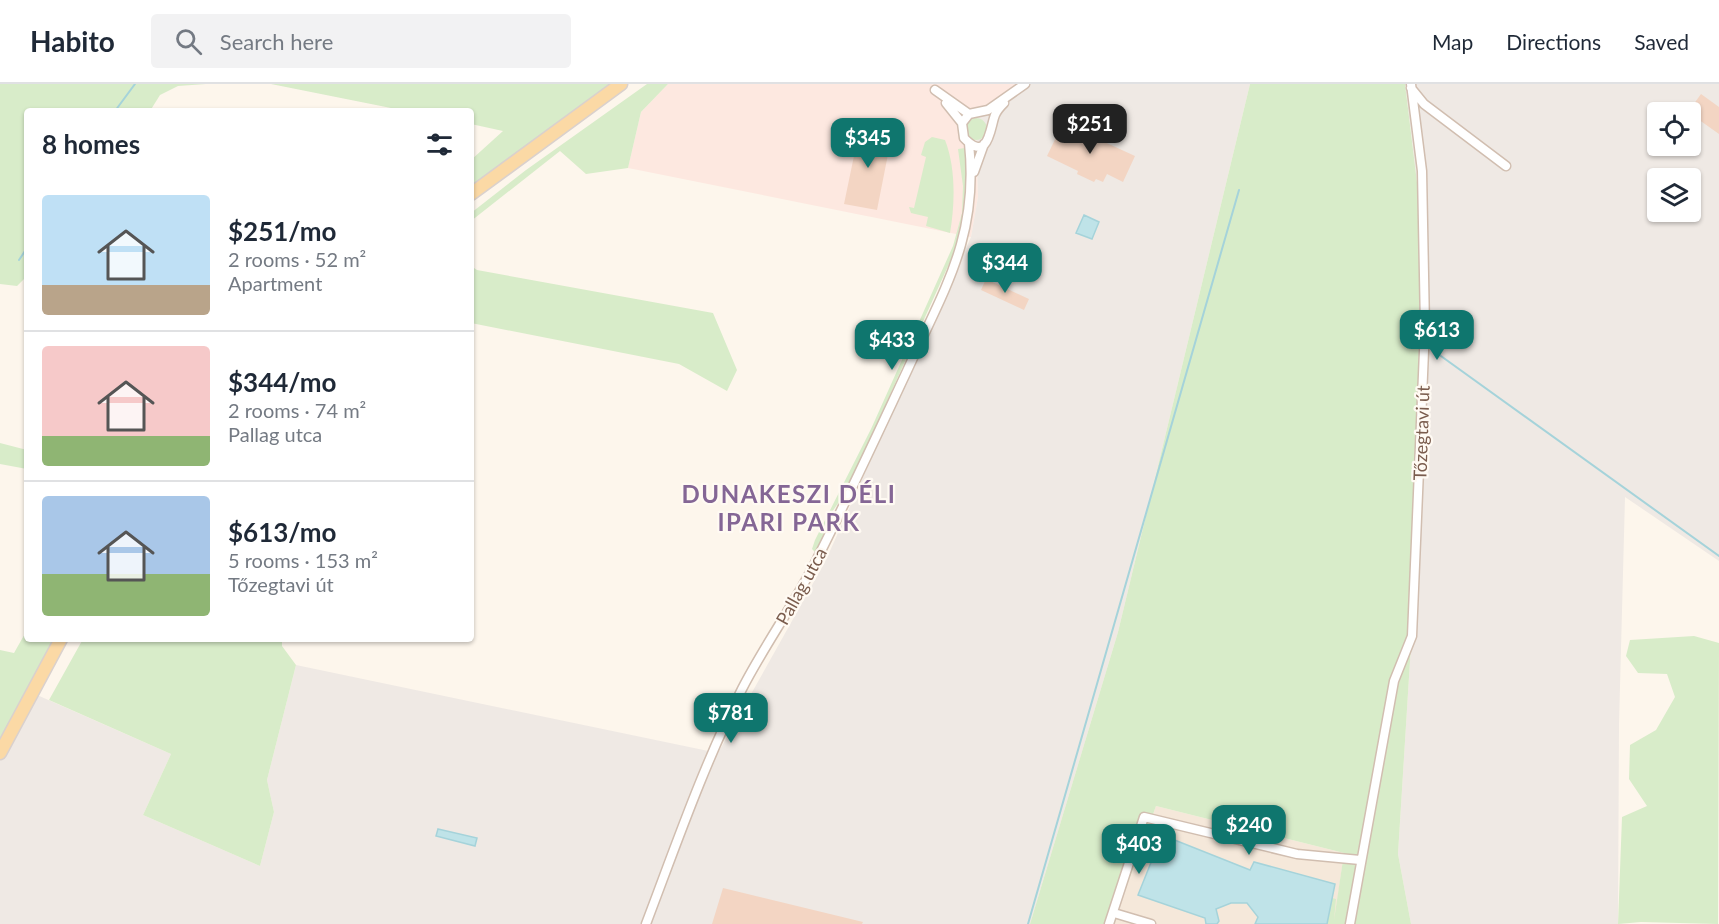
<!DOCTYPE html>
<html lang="en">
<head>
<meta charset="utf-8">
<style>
  :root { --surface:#fff; --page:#f2f2f3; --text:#1f2937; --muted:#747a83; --line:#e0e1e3; --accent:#0f766e }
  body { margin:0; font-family:Lato,sans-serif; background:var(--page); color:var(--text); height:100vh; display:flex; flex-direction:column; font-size:22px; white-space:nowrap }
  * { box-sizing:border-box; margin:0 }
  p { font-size:20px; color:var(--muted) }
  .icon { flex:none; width:33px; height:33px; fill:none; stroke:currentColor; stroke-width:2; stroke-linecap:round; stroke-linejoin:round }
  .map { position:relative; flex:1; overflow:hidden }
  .drawer { position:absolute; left:24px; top:24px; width:450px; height:534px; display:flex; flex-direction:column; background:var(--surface); border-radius:6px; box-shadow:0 2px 4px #0004 }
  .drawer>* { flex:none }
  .buttons { position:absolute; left:1647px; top:18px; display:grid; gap:12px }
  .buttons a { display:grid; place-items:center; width:54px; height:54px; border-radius:6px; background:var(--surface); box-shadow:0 2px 4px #0004; font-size:30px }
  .price { position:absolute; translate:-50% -51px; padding:0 14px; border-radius:12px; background:var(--accent); color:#fff; font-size:20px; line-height:39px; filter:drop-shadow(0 2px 3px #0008) }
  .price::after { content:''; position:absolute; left:50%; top:36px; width:18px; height:14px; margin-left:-9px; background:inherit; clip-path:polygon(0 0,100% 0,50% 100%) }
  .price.active { background:#222; color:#fff }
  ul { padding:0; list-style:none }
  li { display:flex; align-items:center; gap:18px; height:150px; padding:0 18px }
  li+li { border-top:2px solid var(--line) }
  li span { display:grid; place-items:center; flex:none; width:168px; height:120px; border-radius:6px; color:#555 }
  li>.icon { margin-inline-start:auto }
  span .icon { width:72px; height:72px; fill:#fffc; stroke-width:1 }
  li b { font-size:26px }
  h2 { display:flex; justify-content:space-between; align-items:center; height:72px; padding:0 18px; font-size:26px }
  header { display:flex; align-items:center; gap:36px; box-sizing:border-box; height:84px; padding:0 30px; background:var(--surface); border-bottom:2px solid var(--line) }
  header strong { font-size:28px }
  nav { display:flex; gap:33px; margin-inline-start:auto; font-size:21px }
  .search { width:420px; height:54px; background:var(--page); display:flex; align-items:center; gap:15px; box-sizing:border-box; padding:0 21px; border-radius:6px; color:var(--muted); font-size:22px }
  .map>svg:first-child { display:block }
  .residential { fill:#f5e8da }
  .commercial { fill:#fde8e0 }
  .industrial { fill:#efe9e4; fill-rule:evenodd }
  .green { fill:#d8ecc9 }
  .water { fill:#bfe3e8; stroke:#a5d3da; stroke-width:1.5 }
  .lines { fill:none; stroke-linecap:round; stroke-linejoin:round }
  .stream { stroke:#a5d3da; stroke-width:2 }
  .building { fill:#f3d5c3 }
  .street-casing { stroke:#d1beb0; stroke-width:11 }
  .primary-casing { stroke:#dad1cd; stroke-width:15 }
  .street { stroke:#fff; stroke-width:8 }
  .primary { stroke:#fbd9a5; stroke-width:12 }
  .labels { text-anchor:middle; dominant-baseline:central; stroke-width:4.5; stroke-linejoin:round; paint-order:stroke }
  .street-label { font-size:18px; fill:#7a5c4d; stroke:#fffaf3 }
  .district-label { font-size:24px; font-weight:bold; letter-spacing:1.5px; fill:#846695; stroke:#fffaf3 }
</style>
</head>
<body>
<header>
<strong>Habito</strong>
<div class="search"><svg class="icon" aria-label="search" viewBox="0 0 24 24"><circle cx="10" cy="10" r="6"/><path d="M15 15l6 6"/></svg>Search here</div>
<nav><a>Map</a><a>Directions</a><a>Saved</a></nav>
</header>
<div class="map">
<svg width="1719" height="840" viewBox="0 0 1719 840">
  <rect width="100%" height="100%" fill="#fdf6ec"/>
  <path class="residential" d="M1156,722L1344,769L1334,840H1113Z"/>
  <path class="commercial" d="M668,0H1017L986,22L975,45L978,113L971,153L628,84L641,28Z"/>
  <path class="industrial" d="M1017,0H1250L1118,548L1030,840H0V666L28,607L171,670L143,731L260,782L274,728L267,696L296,581L718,669L825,478L971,153L978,113L975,25L995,17Z
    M1405,0H1719V477L1625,413L1619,641L1618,840H1411L1398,770L1411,561L1419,259V115ZM1658,28H1690V62H1658ZM1658,94H1690V128H1658Z"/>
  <path class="green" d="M0,0H206L178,2L160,11L150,27H27V192L17,202L0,200Z
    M271,0H615L471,103V76L503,47L471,40V27H406Z
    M647,0H668L641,28L628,84L586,90L560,67L471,137V129L526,86Z
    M1250,0H1405L1419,115V259L1411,561L1398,770L1411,840H1270L1262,797L1336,815L1334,836L1344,769L1156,722L1113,840H1030L1118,548Z
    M965 45a11 11 0 1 1 22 0a11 11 0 1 1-22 0Z
    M932,53L945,56C956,84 955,120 950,149L926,142L928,133L911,129L909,123L914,124L926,73L921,71L925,58Z
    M965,64L967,120L958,160L847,406L826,437L823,456L815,468L812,465L815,456L871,345L953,162L962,129L963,102L958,65Z
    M471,182L477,186L713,229L737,286L727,307L679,280L471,239Z
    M0,359L27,366V385L0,380Z
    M27,546V555H57L0,666V566L14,569Z
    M1694,552L1719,559L1718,840L1641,838L1618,840L1622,733L1647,722L1629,695L1630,661L1656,646L1675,613L1667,590L1638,589L1626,572L1630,556Z
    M83,555H282V562L296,581L267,696L274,728L260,782L143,731L171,670L49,616Z"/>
  <path class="water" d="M1084,131L1099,138L1092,155L1076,149Z
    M438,745L477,754L475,762L436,752Z
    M1162,751L1250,786L1254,778L1335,800L1327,840H1255L1258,833L1247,819H1231L1216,825L1219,837L1217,840H1206L1205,834L1138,811Z"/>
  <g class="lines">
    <path class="stream" d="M115,27L135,0
      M19,176L27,164
      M1414,253L1422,259
      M1427,262L1719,472
      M1028,840L1239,106"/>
  </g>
  <path class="building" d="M1701,10L1719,23V50L1688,28Z
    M1063,39L1135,72L1123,98L1107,90L1103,98L1096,95L1094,98L1077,90L1078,87L1047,72Z
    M860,43L892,50L877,126L844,120Z
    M986,195L1029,215L1024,226L981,206Z
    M723,804L863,838L862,840H712Z"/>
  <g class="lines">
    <g class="street-casing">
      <path id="street" d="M1411,4L1424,20L1506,82
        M935,6L969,30L988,26L1025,0
        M946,19L962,39
        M969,30L962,39L964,54C989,80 990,43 995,31C997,26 1001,22 1004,19
        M974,88L984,60
        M1114,829L1151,840
        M646,840C676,761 704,680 742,605C764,562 793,522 815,479C847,416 877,351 907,287C944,205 979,153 969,59
        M1109,840L1144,733L1297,770L1360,776
        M1350,840L1394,597L1412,552L1425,243L1422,87L1411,0"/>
    </g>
    <g class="primary-casing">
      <path id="primary" d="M471,110L621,0
        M0,669L61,555"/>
    </g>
    <use href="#street" class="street"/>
    <use href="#primary" class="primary"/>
  </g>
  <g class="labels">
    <g class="street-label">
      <text transform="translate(1421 349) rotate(-88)">Tőzegtavi út</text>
      <text transform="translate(801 502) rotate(-61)">Pallag utca</text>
    </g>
    <g class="district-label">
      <text x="789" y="409">DUNAKESZI DÉLI<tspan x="789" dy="28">IPARI PARK</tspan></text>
    </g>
  </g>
</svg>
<div class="buttons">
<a><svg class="icon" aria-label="locate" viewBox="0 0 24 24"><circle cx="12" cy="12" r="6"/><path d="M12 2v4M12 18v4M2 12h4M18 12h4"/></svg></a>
<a><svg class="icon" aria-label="layers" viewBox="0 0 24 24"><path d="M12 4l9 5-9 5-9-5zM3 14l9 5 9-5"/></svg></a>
</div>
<b class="price active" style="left:1090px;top:71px">$251</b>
<b class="price" style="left:868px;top:85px">$345</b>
<b class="price" style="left:1005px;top:210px">$344</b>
<b class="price" style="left:1437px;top:277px">$613</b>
<b class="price" style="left:892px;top:287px">$433</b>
<b class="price" style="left:731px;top:660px">$781</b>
<b class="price" style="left:1249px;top:772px">$240</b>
<b class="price" style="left:1139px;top:791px">$403</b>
<section class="drawer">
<h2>8 homes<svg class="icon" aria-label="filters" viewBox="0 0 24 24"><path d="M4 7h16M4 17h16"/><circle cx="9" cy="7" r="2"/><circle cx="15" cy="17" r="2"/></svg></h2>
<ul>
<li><span style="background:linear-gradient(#bfe0f5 75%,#b9a48a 0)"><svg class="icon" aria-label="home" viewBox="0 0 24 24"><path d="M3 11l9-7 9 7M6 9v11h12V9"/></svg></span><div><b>$251/mo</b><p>2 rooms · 52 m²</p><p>Apartment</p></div></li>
<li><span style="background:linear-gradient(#f6c9c9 75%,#8fb573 0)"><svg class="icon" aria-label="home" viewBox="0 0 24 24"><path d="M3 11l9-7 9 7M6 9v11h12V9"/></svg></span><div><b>$344/mo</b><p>2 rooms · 74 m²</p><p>Pallag utca</p></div></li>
<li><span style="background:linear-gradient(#a9c7e8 65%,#8fb573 0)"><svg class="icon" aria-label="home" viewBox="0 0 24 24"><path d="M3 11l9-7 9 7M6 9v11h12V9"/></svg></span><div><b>$613/mo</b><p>5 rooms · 153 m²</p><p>Tőzegtavi út</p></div></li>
</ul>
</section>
</div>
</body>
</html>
